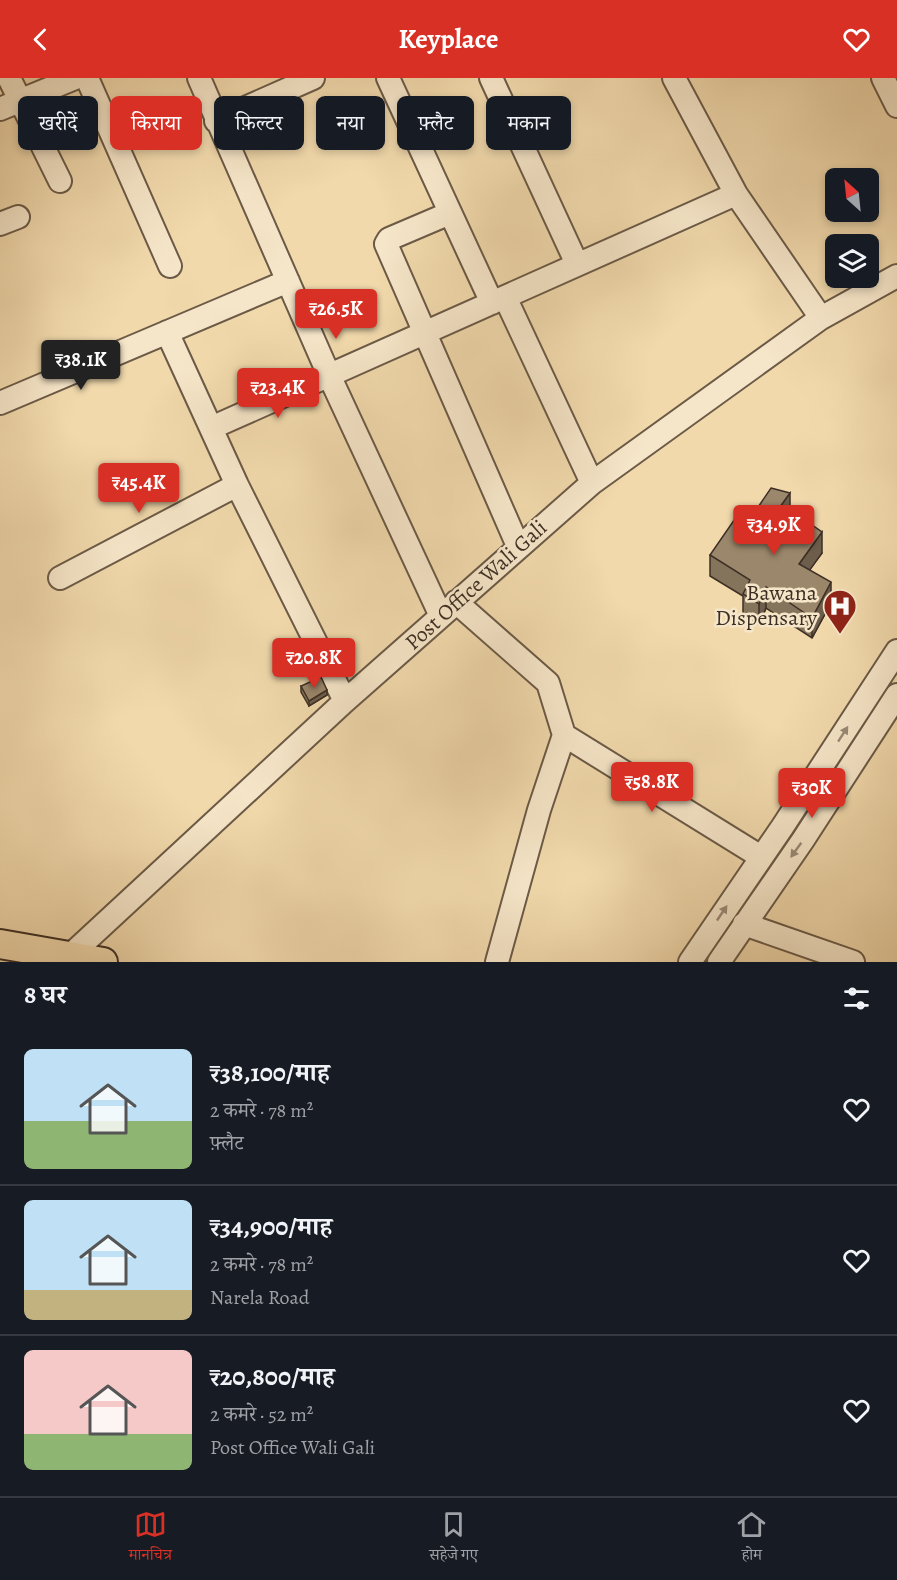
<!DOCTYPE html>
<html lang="hi">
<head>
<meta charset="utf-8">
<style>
  :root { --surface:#171b24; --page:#242831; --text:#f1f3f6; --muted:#9ea1a6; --line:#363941; --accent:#d93025 }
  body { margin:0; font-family:Alegreya,"Noto Serif Devanagari",serif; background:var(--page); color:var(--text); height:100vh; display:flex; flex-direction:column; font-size:22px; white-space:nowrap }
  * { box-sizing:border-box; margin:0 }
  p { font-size:20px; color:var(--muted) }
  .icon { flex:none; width:33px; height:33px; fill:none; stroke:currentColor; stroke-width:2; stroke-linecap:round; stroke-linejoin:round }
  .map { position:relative; height:884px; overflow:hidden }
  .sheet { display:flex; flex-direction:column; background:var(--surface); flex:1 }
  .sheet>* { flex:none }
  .top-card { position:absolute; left:18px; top:18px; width:861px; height:54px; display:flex; gap:12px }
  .needle { width:39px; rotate:333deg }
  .buttons { position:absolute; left:825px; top:90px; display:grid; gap:12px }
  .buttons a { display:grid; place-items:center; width:54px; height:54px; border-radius:9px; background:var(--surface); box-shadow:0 3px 9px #0003; font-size:30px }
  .price { position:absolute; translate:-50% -51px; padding:0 14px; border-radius:6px; background:var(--accent); color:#fff; font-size:20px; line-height:39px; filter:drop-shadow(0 2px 3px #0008) }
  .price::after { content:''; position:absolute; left:50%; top:36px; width:18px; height:14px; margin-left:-9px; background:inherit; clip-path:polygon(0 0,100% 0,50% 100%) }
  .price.active { background:#222; color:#fff }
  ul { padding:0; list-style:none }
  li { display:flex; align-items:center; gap:18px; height:150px; padding:0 24px }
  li+li { border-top:2px solid var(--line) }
  li span { display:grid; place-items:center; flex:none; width:168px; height:120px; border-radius:9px; color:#555 }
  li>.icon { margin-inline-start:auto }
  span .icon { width:72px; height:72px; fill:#fffc; stroke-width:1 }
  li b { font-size:26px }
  h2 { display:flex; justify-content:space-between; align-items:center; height:72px; padding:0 24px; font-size:26px }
  .pill { padding:0 21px; border-radius:9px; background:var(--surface); box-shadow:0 3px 9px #0003; font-size:21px; line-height:54px }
  .pill.active { background:var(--accent); color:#fff }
  header { display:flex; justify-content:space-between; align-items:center; height:78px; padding:0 24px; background:var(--accent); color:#fff; font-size:27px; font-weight:700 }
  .menu { display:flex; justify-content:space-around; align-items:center; height:84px; border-top:2px solid var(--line); background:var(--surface); font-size:16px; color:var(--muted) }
  .menu a { display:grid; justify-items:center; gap:3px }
  .menu .active { color:var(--accent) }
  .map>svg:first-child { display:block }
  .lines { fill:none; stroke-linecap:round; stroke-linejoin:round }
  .minor-casing { stroke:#6b5a47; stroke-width:26 }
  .major-casing { stroke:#3e2f25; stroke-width:32 }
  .minor { stroke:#f6e6c9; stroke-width:22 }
  .major { stroke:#f1d9ac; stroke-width:28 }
  .wall { fill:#85745c; stroke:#3e2f25; stroke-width:1.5 }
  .shaded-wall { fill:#6c5e4b; stroke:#3e2f25; stroke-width:1.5 }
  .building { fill:#9b876b; stroke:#3e2f25; stroke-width:1.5 }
  .oneway { fill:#9a8a77 }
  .labels { text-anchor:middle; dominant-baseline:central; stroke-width:5; stroke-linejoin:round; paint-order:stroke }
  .street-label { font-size:22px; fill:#3e2f25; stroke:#f6e6c9 }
  .poi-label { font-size:22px; fill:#3e2f25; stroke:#f6e6c9; text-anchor:end }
</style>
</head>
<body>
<header><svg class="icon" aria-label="back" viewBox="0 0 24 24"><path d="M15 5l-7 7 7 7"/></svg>Keyplace<svg class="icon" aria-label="heart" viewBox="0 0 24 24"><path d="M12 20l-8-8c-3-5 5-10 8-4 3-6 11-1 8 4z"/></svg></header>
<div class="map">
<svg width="897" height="884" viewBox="0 0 897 884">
  <rect width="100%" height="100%" fill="#f1d9ac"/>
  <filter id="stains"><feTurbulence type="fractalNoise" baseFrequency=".00333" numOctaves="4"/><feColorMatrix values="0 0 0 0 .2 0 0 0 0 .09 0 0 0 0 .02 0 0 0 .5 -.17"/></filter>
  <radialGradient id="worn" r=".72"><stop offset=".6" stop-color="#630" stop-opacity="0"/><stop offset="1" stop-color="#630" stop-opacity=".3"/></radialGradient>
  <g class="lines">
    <g class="minor-casing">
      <path id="minor" d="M9,0L60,103
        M87,0L170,188
        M199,0L328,295L441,538
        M388,0L492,225
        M491,0L577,186
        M674,0L736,116
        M883,0L897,28
        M0,31L75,0
        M216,43L313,0
        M450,135L389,161L386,166L518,468
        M0,146L18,139
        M505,219L592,405
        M167,254L237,407L345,623
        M0,325L288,203
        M211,350L736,116L821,240
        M60,500L237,407
        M456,524L548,605L564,657L539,732L497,884
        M564,657L761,779
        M744,846L853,884
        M63,884L345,623L592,405L821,240L897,198
        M690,884L783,748L897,573
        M719,884L803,762L897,617"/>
    </g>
    <g class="major-casing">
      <path id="major" d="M0,866L103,884"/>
    </g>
    <use href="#minor" class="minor"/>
    <use href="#major" class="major"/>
  </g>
  <path class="wall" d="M776,455L822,475L809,492L831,525L812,560L766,530L759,547L743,537V518L710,498V477Z
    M301,608L327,617L309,628L301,614Z"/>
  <path class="shaded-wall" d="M790,415V436L764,471V451Z
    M822,454V475L799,507V486Z
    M831,504V525L812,560V540Z
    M766,509V530L759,547V526Z
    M327,612V617L309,628V623Z"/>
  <path class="building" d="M771,410L790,415L764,451L779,456L792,433L822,454L799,486L831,504L812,540L766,509L759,526L743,516L750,502L710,477L739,435L750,441Z
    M321,599L327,612L309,623L301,608Z"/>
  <defs><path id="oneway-solid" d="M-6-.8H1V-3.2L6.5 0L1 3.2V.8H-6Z" transform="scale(1.5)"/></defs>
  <g class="oneway">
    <use href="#oneway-solid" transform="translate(843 656) rotate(-57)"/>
    <use href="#oneway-solid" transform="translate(796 772) rotate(126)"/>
    <use href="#oneway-solid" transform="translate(722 835) rotate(-56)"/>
  </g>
  <defs>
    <g id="hospital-pin" transform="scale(1.725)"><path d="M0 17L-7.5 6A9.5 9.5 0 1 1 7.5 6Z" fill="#8f2418" stroke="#f6e6c9"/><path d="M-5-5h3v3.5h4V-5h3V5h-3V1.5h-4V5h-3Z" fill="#fff"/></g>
  </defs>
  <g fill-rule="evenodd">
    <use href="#hospital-pin" x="840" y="528"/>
  </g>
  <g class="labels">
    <g class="street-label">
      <text transform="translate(476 507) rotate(-42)">Post Office Wali Gali</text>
    </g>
    <g class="poi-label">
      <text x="817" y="515">Bawana<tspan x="817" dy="25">Dispensary</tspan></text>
    </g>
  </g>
  <rect width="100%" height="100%" filter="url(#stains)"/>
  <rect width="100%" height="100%" fill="url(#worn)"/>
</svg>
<div class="buttons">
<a><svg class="needle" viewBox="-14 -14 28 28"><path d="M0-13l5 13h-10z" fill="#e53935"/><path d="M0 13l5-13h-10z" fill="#9ea1a6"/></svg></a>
<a><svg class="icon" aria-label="layers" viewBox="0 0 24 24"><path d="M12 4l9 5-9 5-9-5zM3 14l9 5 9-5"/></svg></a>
</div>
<b class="price" style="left:336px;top:262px">₹26.5K</b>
<b class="price active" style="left:81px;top:313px">₹38.1K</b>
<b class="price" style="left:278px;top:341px">₹23.4K</b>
<b class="price" style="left:139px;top:436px">₹45.4K</b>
<b class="price" style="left:774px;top:478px">₹34.9K</b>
<b class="price" style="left:314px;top:611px">₹20.8K</b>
<b class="price" style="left:652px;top:735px">₹58.8K</b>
<b class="price" style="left:812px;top:741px">₹30K</b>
<div class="top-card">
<a class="pill">खरीदें</a>
<a class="pill active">किराया</a>
<a class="pill">फ़िल्टर</a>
<a class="pill">नया</a>
<a class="pill">फ़्लैट</a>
<a class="pill">मकान</a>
</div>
</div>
<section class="sheet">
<h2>8 घर<svg class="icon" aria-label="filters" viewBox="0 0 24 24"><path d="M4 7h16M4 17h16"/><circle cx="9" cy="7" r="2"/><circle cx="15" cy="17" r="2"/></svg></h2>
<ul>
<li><span style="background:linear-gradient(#bfe0f5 60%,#8fb573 0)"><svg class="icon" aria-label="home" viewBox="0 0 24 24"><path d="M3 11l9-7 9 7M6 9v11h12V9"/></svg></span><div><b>₹38,100/माह</b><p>2 कमरे · 78 m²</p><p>फ़्लैट</p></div><svg class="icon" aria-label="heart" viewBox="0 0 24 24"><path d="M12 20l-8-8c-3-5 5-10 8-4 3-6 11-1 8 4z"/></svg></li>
<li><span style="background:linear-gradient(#bfe0f5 75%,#c2b280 0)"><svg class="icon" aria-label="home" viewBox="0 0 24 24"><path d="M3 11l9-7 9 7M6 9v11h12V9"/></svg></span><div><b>₹34,900/माह</b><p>2 कमरे · 78 m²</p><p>Narela Road</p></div><svg class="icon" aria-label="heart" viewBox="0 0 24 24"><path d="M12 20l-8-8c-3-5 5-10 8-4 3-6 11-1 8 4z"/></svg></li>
<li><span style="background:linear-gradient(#f6c9c9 70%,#8fb573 0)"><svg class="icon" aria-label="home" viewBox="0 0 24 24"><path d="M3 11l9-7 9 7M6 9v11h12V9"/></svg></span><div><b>₹20,800/माह</b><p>2 कमरे · 52 m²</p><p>Post Office Wali Gali</p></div><svg class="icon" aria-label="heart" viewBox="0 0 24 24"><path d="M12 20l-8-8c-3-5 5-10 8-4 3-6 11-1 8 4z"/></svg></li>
</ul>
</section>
<nav class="menu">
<a class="active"><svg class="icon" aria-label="map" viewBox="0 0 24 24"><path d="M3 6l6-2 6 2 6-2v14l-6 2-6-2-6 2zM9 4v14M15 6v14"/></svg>मानचित्र</a>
<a><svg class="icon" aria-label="saved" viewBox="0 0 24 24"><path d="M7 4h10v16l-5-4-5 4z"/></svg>सहेजे गए</a>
<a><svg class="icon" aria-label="home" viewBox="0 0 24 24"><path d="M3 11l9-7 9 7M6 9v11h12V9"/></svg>होम</a>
</nav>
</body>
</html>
